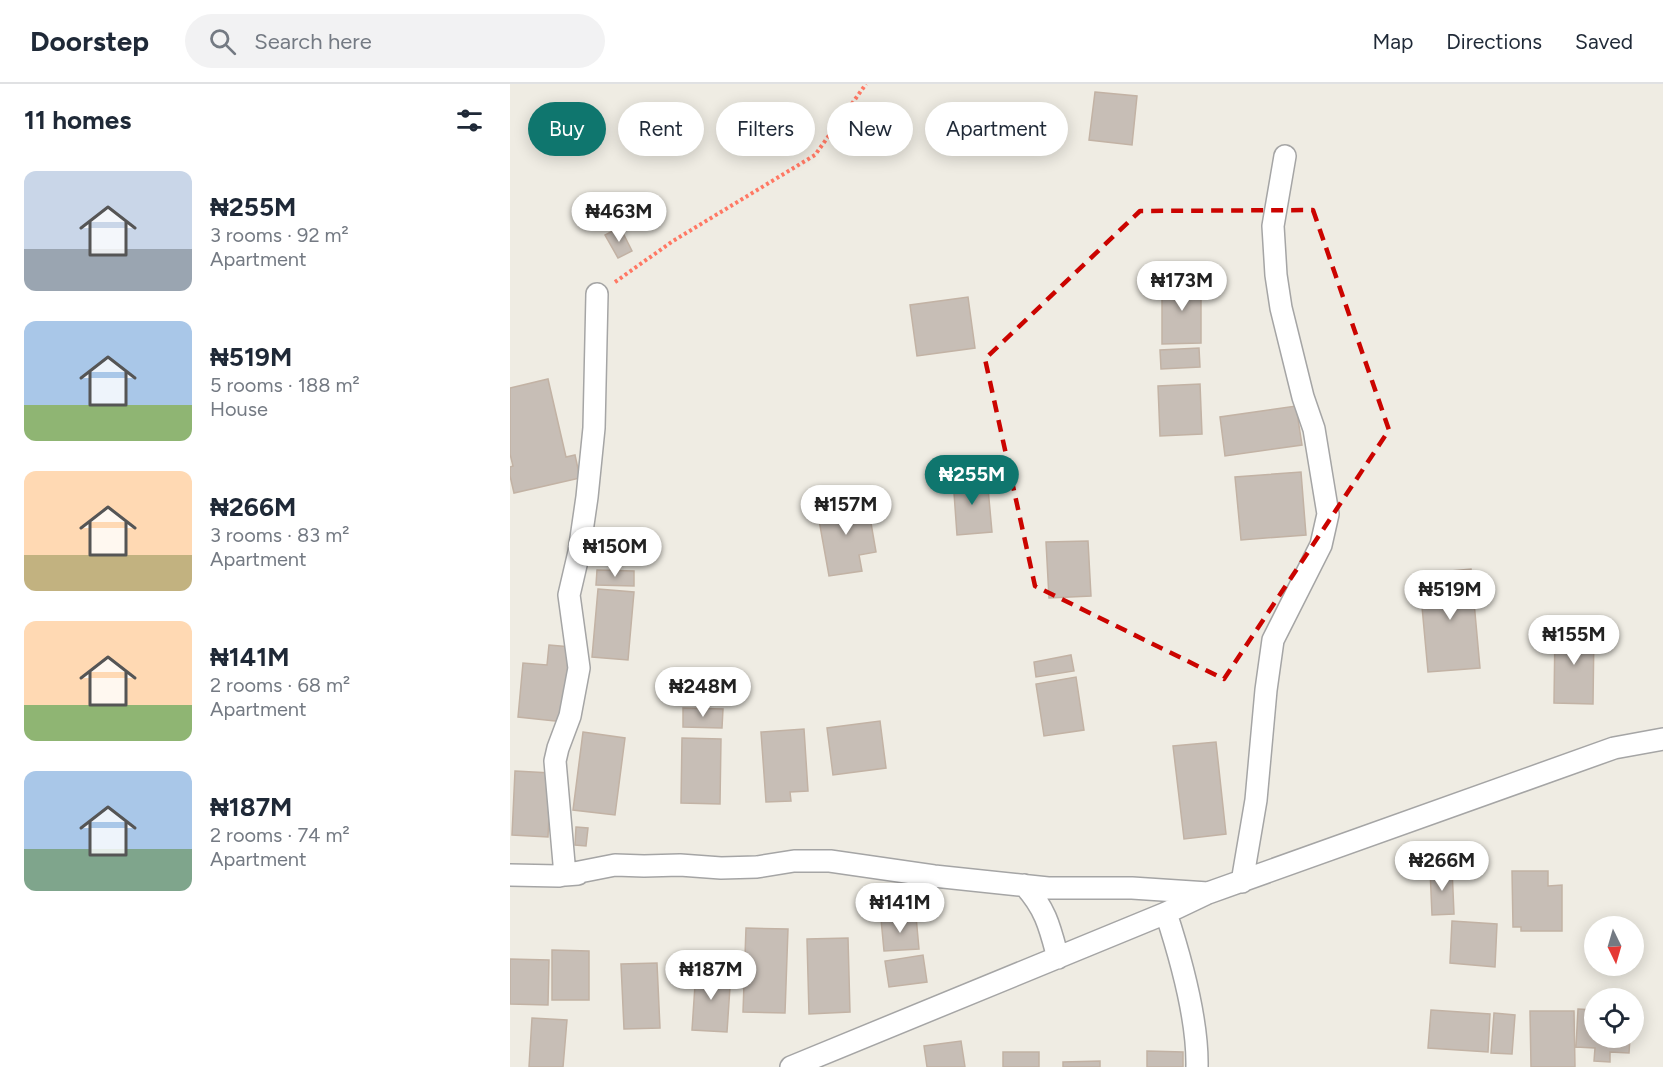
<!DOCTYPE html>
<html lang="en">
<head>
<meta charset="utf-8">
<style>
  :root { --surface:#fff; --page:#f2f2f3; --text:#1f2937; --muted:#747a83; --line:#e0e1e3; --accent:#0f766e }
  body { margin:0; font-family:Figtree,sans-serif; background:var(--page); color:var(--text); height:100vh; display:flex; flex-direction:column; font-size:22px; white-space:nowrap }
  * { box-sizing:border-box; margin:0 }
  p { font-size:20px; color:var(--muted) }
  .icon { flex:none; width:33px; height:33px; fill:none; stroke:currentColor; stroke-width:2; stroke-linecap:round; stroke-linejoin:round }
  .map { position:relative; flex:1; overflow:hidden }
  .side { display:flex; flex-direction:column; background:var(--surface); width:510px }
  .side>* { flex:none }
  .top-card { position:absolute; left:18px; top:18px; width:570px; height:54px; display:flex; gap:12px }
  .needle { width:39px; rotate:175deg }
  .fabs { position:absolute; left:1074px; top:832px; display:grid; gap:12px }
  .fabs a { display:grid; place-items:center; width:60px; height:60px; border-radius:50%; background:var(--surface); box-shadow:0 3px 15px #0003; font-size:30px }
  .price { position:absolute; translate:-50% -51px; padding:0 14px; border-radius:21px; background:#fff; color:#222; font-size:20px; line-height:39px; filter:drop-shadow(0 2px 3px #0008) }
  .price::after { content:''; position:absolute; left:50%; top:36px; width:18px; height:14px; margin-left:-9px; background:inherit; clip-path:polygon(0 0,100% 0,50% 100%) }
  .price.active { background:var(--accent); color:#fff }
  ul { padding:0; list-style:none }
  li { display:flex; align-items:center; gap:18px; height:150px; padding:0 24px }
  li span { display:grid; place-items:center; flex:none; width:168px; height:120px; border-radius:12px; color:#555 }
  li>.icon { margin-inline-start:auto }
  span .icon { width:72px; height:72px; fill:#fffc; stroke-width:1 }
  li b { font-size:26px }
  h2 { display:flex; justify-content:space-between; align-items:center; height:72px; padding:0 24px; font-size:26px }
  .pill { padding:0 21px; border-radius:27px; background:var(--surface); box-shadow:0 3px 15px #0003; font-size:21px; line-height:54px }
  .pill.active { background:var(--accent); color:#fff }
  header { display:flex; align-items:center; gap:36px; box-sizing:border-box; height:84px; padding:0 30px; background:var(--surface); border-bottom:2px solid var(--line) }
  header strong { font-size:28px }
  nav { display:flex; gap:33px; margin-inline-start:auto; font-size:21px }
  .search { width:420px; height:54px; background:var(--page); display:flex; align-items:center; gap:15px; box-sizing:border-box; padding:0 21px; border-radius:33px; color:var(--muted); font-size:22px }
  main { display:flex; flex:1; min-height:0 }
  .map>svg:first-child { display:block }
  .building { fill:#c7beb6; stroke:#c2b2a4; stroke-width:1.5 }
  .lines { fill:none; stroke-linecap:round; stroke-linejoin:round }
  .minor-casing { stroke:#a5a5a5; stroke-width:24 }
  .path { stroke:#ff7864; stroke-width:4; stroke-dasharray:3 3; stroke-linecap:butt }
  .minor { stroke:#fff; stroke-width:21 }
  .marked { fill:none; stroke:#cb0400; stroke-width:4.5; stroke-dasharray:12 8; stroke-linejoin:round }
</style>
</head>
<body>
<header>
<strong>Doorstep</strong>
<div class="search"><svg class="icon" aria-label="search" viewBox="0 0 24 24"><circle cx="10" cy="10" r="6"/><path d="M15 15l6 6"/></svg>Search here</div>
<nav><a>Map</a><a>Directions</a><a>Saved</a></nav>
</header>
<main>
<section class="side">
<h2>11 homes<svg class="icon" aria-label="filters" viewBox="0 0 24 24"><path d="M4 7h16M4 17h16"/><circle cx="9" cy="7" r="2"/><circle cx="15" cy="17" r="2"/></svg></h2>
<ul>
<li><span style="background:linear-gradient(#c9d6e8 65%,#9aa5b1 0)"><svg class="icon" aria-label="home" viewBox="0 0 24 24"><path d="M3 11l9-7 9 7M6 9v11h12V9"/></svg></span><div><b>₦255M</b><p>3 rooms · 92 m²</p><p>Apartment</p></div></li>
<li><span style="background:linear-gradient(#a9c7e8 70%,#8fb573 0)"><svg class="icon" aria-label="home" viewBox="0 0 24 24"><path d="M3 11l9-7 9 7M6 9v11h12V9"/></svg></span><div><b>₦519M</b><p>5 rooms · 188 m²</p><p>House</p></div></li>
<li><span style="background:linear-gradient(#ffd9b3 70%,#c2b280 0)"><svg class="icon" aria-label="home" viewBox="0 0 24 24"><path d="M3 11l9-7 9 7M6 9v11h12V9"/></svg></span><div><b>₦266M</b><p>3 rooms · 83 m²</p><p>Apartment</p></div></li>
<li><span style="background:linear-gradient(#ffd9b3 70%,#8fb573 0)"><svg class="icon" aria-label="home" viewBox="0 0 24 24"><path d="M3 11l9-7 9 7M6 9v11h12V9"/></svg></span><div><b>₦141M</b><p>2 rooms · 68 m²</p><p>Apartment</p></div></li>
<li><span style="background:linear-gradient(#a9c7e8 65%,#7fa58c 0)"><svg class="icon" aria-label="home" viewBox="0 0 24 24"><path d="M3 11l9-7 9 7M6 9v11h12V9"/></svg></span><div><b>₦187M</b><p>2 rooms · 74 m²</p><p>Apartment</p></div></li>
</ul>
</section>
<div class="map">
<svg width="1153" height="983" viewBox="0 0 1153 983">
  <rect width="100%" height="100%" fill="#efece3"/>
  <path class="building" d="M585,8L627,12L622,61L579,56Z
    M110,143L122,167L108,174L95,151Z
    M691,197V259L652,260V198Z
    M458,213L465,264L407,272L400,221Z
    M689,264L690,283L651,285L650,266Z
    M38,295L56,373L65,371L70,394L4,409L0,392V383L3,382L0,370V304Z
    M690,300L692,350L650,352L648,302Z
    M786,322L792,361L715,372L710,333Z
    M791,388L796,451L731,456L725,393Z
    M477,393L482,448L447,451L443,395Z
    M357,416L366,468L349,471L352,487L319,492L307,425Z
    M578,457L581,512L539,514L536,458Z
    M961,485L970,584L918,588L909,490Z
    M87,486L124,487V502L86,501Z
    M88,505L124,508L118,576L82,573Z
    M1045,545L1084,546L1083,620L1044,619Z
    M39,561L61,563L54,638L8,633L13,579L37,581Z
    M561,571L564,587L526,593L524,578Z
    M566,593L574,646L534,652L526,600Z
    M173,624L213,625L212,644L173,643Z
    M370,637L376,684L323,691L317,644Z
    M294,645L298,707L280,708L281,717L256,718L251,648Z
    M73,648L115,654L105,731L63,726Z
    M172,654L211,655L210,720L171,719Z
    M706,658L716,750L674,755L663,662Z
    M5,687L41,689L38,753L2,751Z
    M66,743L78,744L76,762L65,761Z
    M942,784L944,830L922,831L920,785Z
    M1002,787H1038V802L1052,801V847H1011V843H1003Z
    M406,832L409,865L374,867L371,835Z
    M942,837L987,840L985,883L940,879Z
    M236,844L278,845L275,929L233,928Z
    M338,854L340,928L299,930L297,855Z
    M42,866L79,867V916H42Z
    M413,871L417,898L379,903L375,877Z
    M0,875L39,876L38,921L0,920Z
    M147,879L150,944L114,945L111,880Z
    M186,886L221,888L217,948L182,946Z
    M1068,925L1084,926V954H1120L1119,969L1100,968V978L1084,977L1085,964L1066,963Z
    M921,926L980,930L978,968L918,964Z
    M1020,927H1064L1065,983H1021Z
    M984,929L1005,931L1002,970L981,969Z
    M22,934L57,936L53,983H19Z
    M451,957L455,983H417L414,962Z
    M637,967L673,968V983H637Z
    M493,968H529V983H493Z
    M590,977V983H553V978Z"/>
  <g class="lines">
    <g class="minor-casing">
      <path id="minor" d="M68,790L55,791L45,677L48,664L60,632L69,584L59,511L69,468L77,413L84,344L87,210
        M0,791L49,792L105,781L134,782L170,781L211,784L247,783L284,777H320L424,792L538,804H622L698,809
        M732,798L746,716L756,606L763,556L811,461L818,430L804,345L793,313L771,224L766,191L763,142L775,72
        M514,801C536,825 540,844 548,874
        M656,829C671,875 688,935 687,983
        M281,983L656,829L698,809L1104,664L1153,655"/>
    </g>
    <path class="path" d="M105,198L163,157L305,71L356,0"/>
    <use href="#minor" class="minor"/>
  </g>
  <path class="marked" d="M803,126L879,346L714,595L525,502L475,275L630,127Z"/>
</svg>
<div class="fabs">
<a><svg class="needle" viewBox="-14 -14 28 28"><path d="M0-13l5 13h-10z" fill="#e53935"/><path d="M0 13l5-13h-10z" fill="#747a83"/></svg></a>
<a><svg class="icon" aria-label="locate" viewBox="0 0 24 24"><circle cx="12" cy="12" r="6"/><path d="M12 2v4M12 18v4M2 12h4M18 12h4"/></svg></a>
</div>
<b class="price" style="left:109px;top:159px">₦463M</b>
<b class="price" style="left:672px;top:228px">₦173M</b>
<b class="price active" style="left:462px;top:422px">₦255M</b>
<b class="price" style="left:336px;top:452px">₦157M</b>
<b class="price" style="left:105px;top:494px">₦150M</b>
<b class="price" style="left:940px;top:537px">₦519M</b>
<b class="price" style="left:1064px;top:582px">₦155M</b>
<b class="price" style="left:193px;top:634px">₦248M</b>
<b class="price" style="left:932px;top:808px">₦266M</b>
<b class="price" style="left:390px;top:850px">₦141M</b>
<b class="price" style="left:201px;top:917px">₦187M</b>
<div class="top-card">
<a class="pill active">Buy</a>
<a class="pill">Rent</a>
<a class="pill">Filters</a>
<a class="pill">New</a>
<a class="pill">Apartment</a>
</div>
</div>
</main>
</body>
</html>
